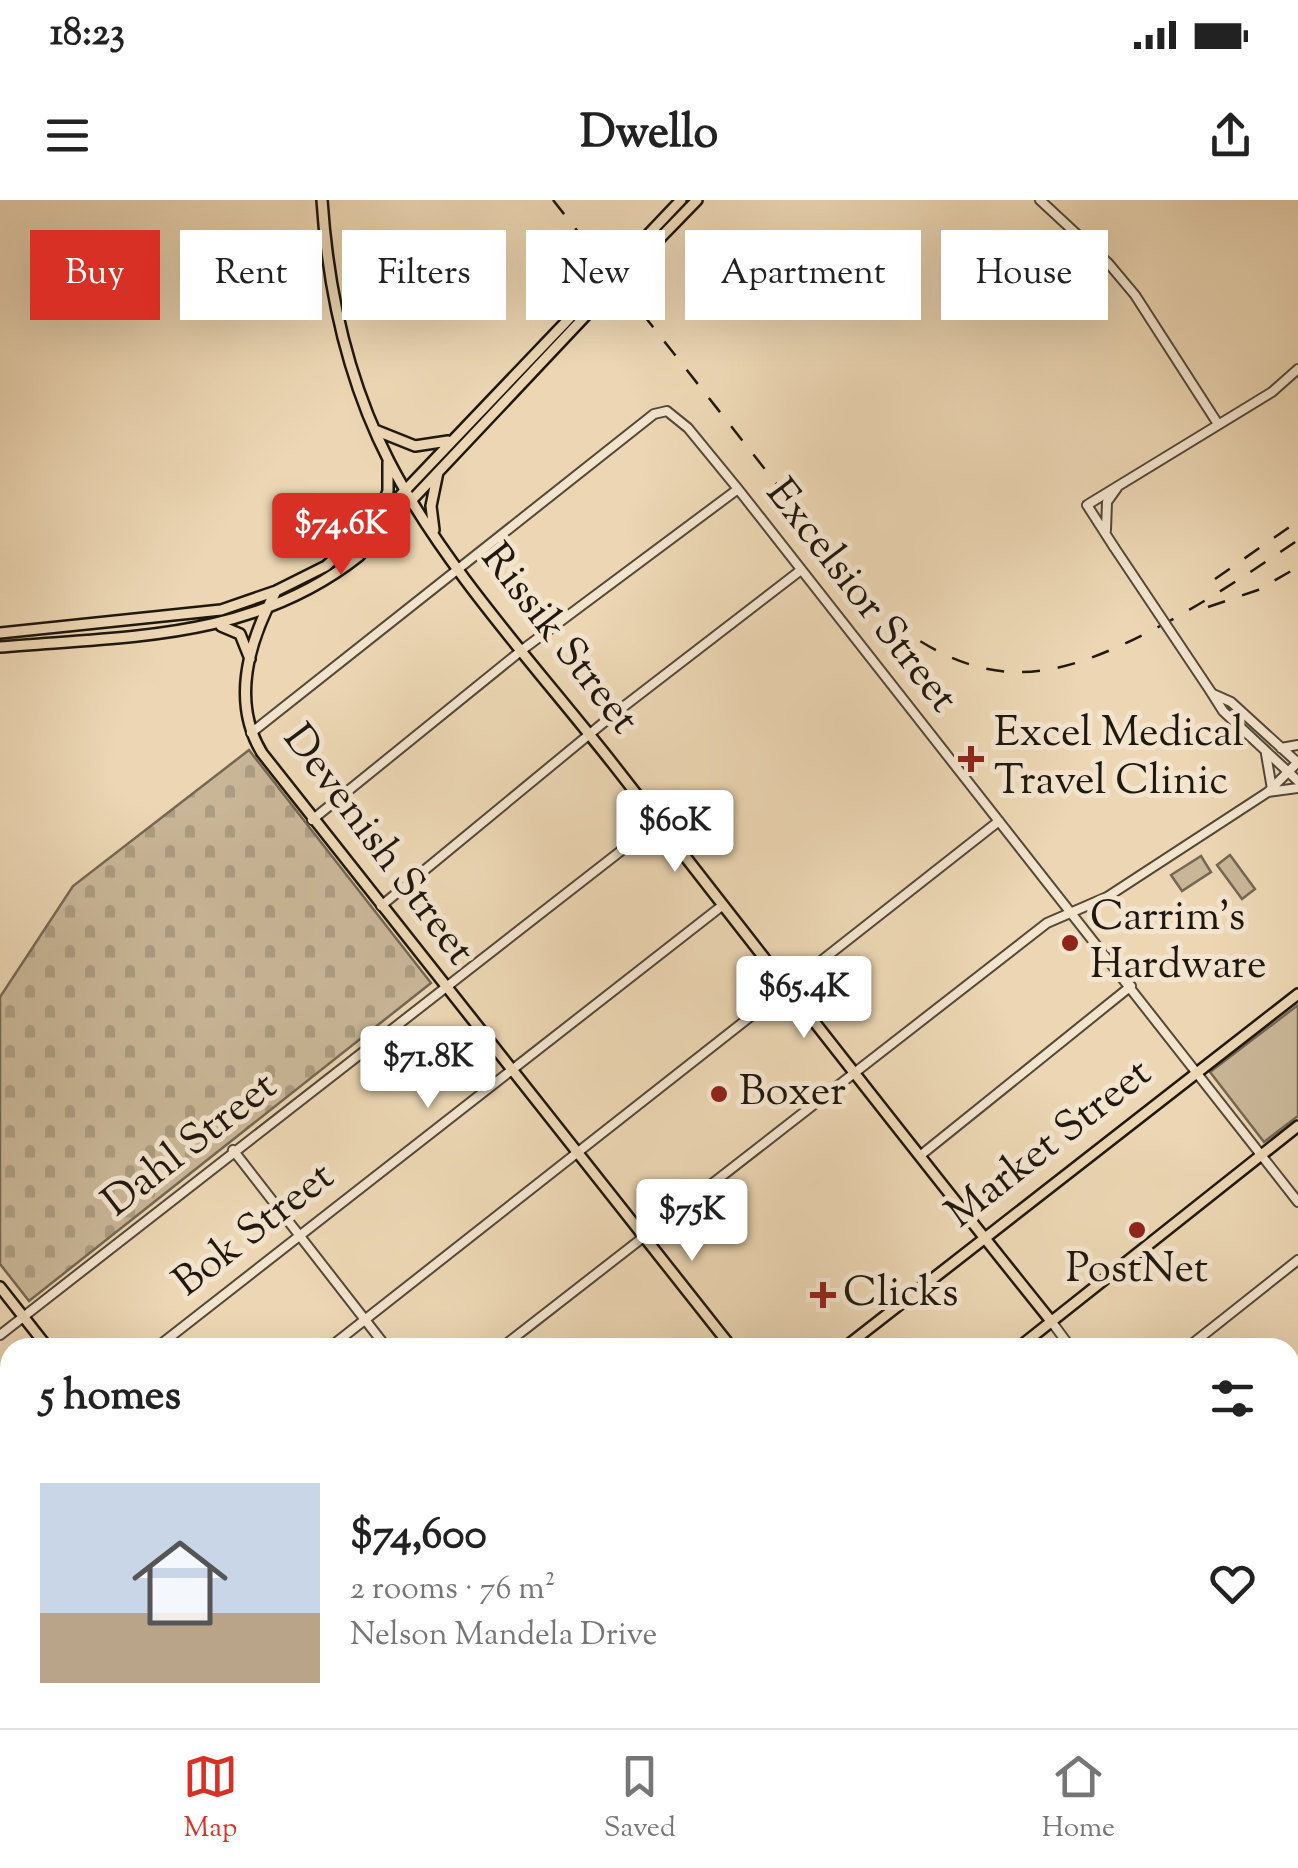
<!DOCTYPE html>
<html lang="en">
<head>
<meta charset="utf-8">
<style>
  :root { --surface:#fff; --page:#f6f6f6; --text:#222; --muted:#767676; --line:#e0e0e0; --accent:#d93025 }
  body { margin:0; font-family:"Sorts Mill Goudy",serif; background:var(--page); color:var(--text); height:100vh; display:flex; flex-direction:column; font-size:38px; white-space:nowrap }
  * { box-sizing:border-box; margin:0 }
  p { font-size:32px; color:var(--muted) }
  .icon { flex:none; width:55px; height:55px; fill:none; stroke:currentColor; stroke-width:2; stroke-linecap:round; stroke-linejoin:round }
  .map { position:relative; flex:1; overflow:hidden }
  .panel { position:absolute; left:0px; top:1138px; width:1300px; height:392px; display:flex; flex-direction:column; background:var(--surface); border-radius:30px 30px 0 0; box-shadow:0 10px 40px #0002 }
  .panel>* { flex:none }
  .banner { position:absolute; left:30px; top:30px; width:1240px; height:90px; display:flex; gap:20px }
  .price { position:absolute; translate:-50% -85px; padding:0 22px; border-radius:10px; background:#fff; color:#222; font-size:32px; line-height:65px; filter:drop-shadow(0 2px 5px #0008) }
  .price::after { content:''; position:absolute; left:50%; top:60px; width:30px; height:22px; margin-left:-15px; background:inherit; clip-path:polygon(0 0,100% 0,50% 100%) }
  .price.selected { background:var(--accent); color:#fff }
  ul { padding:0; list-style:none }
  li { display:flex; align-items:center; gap:30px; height:250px; padding:0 40px }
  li+li { border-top:2px solid var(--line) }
  li span { display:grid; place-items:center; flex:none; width:280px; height:200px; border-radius:0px; color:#555 }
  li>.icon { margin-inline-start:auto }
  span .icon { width:120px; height:120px; fill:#fffc; stroke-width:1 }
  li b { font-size:42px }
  h2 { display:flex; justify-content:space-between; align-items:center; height:120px; padding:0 40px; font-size:42px }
  .tag { padding:0 35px; border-radius:0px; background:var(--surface); box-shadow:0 10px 40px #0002; font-size:35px; line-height:90px }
  .tag.selected { background:var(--accent); color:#fff }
  .status { display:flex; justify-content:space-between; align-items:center; height:70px; padding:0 50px; background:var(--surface); direction:ltr }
  .status svg { height:28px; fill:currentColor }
  header { display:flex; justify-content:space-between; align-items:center; height:130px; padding:0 40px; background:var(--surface); font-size:45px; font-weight:700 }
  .tabs { display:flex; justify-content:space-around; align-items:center; height:140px; border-top:2px solid var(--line); background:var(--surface); font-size:28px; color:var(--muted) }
  .tabs a { display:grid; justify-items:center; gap:5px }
  .tabs .selected { color:var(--accent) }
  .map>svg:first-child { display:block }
  .cemetery { fill:url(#cemetery-stones); stroke:#746753; stroke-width:2.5 }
  .park { fill:#c9b697; stroke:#746753; stroke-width:2.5 }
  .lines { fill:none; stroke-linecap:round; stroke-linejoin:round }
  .minor-casing { stroke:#534838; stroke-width:12 }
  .major-casing { stroke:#20180f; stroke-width:14 }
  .minor { stroke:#f3e4ce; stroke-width:8 }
  .major { stroke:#ecd6b3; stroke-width:9 }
  .rail { stroke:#20180f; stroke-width:2.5; stroke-dasharray:18 18; stroke-linecap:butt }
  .minor-bridge-casing { stroke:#534838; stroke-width:12; stroke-linecap:butt }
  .major-bridge-casing { stroke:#20180f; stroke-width:14; stroke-linecap:butt }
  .minor-bridge { stroke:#f3e4ce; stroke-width:8 }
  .major-bridge { stroke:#ecd6b3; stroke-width:9 }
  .poi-dot { fill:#8f2418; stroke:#f3e4ce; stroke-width:4 }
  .labels { text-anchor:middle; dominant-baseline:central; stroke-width:10; stroke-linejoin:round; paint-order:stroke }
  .street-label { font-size:42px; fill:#20180f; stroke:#f3e4ce }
  .poi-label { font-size:42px; fill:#20180f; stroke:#f3e4ce; text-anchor:start }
</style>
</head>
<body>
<div class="status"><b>18:23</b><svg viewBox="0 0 49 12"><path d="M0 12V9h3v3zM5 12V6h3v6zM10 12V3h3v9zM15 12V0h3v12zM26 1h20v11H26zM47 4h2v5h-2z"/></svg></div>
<header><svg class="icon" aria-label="menu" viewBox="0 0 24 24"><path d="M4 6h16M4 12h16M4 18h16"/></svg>Dwello<svg class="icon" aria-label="share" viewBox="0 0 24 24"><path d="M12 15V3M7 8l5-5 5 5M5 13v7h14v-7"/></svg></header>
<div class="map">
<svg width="1298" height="1528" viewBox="0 0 1298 1528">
  <defs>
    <pattern id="cemetery-stones" width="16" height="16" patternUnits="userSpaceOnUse" patternTransform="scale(2.5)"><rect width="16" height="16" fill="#c9b697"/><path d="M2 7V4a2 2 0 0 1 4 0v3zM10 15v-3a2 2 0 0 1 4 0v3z" fill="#ac9c81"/></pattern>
  </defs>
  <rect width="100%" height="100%" fill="#ecd6b3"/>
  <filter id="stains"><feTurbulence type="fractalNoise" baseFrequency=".002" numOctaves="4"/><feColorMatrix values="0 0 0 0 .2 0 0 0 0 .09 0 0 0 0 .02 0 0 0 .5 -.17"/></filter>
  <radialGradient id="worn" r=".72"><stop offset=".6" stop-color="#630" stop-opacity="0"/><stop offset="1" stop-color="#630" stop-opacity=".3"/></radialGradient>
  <path class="cemetery" d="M249,550L431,783L29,1101L0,1064V797L73,686Z"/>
  <path class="park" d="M1230,655L1255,689L1242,699L1217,665Z
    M1201,656L1211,672L1182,691L1171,675Z
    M1298,805V916L1264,942L1210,872Z"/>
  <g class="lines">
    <g class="minor-casing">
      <path id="minor" d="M1040,0L1109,64L1135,95L1218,224
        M1106,330L1107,302L1117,288
        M1114,347L1087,305L1272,192L1298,169
        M1211,492L1223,511L1298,581
        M1213,494L1231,502L1298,563
        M251,533L654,214L667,211L688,228L738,289L1298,1002
        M1281,548L1298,545
        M1266,554L1272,589
        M1268,592L1298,588
        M312,620L522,450L738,289
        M381,706L614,514L801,370
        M233,950L387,1148
        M921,955L1131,786
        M1051,1121L1071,1148
        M0,1135L658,622
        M156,1148L723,705
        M329,1148L999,621
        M501,1148L1047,723L1107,697L1268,592L1298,562
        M1187,1148L1298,1060
        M1290,1203L1298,1197
        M0,1270L10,1262
        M0,1403L10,1396
        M1290,1428L1298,1438
        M681,1520L687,1528
        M1021,1520L1028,1528
        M877,1528L887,1520
        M1182,1528L1192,1520"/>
    </g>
    <g class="major-casing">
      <path id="major" d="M322,0C328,91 347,179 389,261C443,366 539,470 613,564C758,750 903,937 1051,1121
        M624,60L681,0
        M631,68L697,0
        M375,230L415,246L448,241
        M379,314L388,291V262
        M434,330L431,306L438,272
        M276,391C249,441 231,502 262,553L732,1148
        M221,426L240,434L250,459
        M0,433L221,410L276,391L326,366L376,321L601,85
        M0,447C128,436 253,440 359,356L607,93
        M0,1087L48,1148
        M844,1148L1298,794
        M1018,1148L1298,926
        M0,1519L7,1528
        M338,1520L345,1528
        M14,1528L24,1520
        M358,1528L367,1520
        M529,1528L539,1520"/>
    </g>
    <use href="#minor" class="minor"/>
    <use href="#major" class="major"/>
    <path class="rail" d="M553,0L875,409C982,495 1047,486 1162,425C1209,400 1254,370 1298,340
      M1215,379L1298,321
      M1208,407L1258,390L1298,367"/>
    <g class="minor-bridge-casing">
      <path id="minor-bridge" d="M1114,347L1211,492"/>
    </g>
    <g class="major-bridge-casing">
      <path id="major-bridge" d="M601,85L624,60
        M607,93L631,68"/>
    </g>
    <use href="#minor-bridge" class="minor-bridge"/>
    <use href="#major-bridge" class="major-bridge"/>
  </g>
  <g class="poi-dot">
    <path d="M966 544h10v10h10v10h-10v10h-10v-10h-10v-10h10z"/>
    <circle cx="1070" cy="743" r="10"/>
    <circle cx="719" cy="894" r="10"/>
    <circle cx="1137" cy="1030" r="10"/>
    <path d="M818 1080h10v10h10v10h-10v10h-10v-10h-10v-10h10z"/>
  </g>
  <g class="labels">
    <g class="street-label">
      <text transform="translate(860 397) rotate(52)">Excelsior Street</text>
      <text transform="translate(558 440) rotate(52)">Rissik Street</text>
      <text transform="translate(377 646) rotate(53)">Devenish Street</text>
      <text transform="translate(1050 945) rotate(-38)">Market Street</text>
      <text transform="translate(191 946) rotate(-38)">Dahl Street</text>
      <text transform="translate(255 1031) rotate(-38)">Bok Street</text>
    </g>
    <g class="poi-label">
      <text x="994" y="535">Excel Medical<tspan x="994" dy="48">Travel Clinic</tspan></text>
      <text x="1090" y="719">Carrim's<tspan x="1090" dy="48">Hardware</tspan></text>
      <text x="739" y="894">Boxer</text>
      <text x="1137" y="1071" text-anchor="middle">PostNet</text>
      <text x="843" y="1095">Clicks</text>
    </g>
  </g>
  <rect width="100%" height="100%" filter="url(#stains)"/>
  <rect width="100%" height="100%" fill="url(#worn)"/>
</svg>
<b class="price selected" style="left:341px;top:378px">$74.6K</b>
<b class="price" style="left:675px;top:675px">$60K</b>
<b class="price" style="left:804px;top:841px">$65.4K</b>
<b class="price" style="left:428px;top:911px">$71.8K</b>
<b class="price" style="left:692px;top:1064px">$75K</b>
<div class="banner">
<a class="tag selected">Buy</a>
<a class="tag">Rent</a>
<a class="tag">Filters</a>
<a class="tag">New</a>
<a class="tag">Apartment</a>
<a class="tag">House</a>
</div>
<section class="panel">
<h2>5 homes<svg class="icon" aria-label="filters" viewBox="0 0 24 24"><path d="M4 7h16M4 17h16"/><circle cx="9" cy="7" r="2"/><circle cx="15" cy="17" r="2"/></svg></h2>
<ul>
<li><span style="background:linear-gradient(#c9d6e8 65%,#b9a48a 0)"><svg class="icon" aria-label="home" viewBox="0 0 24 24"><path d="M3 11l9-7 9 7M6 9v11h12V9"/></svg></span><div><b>$74,600</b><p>2 rooms · 76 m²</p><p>Nelson Mandela Drive</p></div><svg class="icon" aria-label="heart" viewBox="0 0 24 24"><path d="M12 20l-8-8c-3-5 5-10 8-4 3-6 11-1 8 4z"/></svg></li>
</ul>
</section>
</div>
<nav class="tabs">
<a class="selected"><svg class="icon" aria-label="map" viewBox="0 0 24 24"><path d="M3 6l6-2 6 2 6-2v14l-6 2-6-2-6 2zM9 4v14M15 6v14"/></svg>Map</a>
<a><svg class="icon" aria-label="saved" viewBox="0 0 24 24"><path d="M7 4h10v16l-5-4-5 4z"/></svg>Saved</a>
<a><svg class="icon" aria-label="home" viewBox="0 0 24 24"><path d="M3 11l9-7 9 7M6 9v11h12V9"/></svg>Home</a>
</nav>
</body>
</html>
